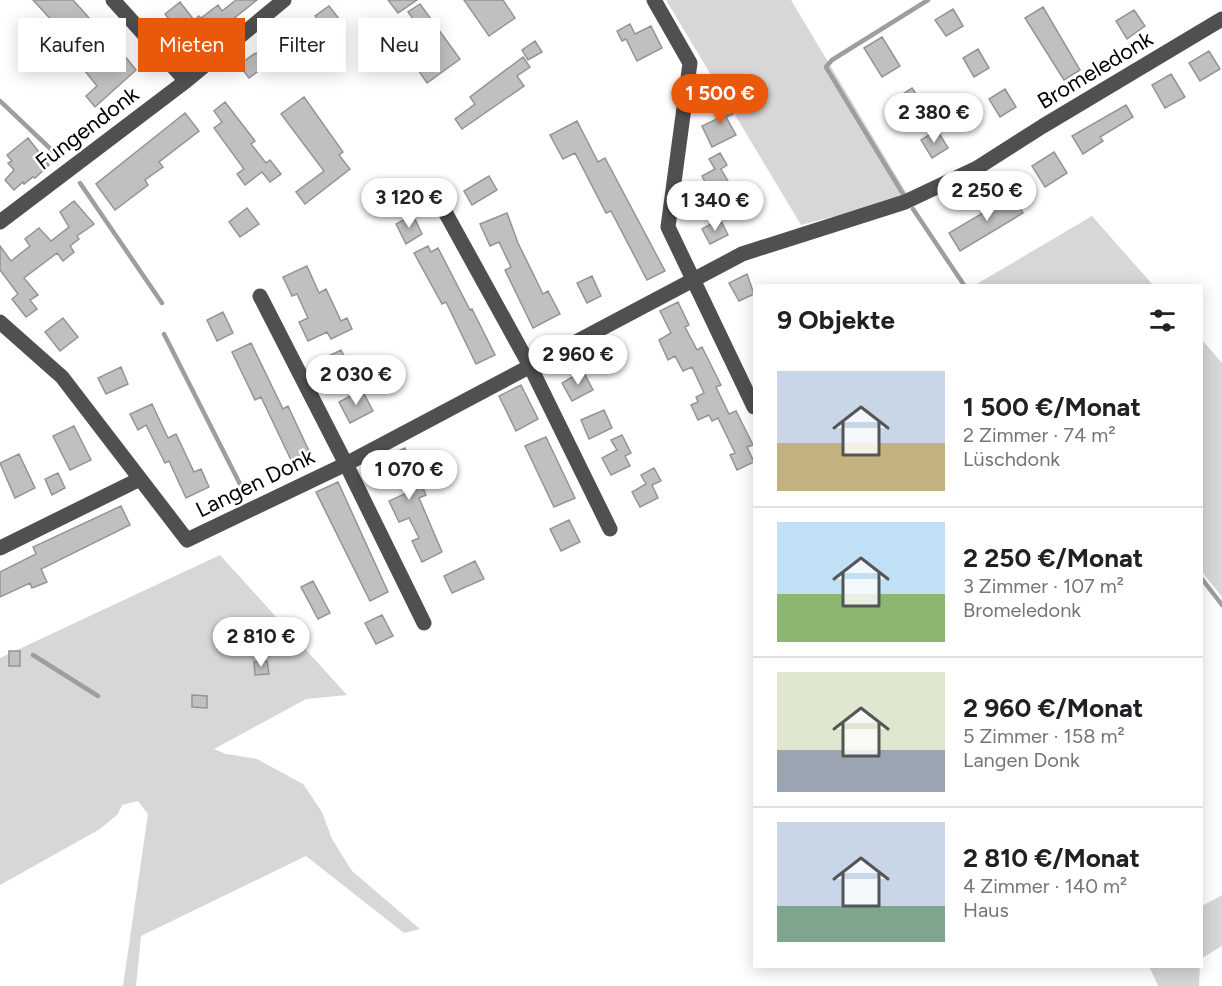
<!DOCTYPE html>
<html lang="de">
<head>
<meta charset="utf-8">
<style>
  :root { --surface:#fff; --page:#f2f2f2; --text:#202124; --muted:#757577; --line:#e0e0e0; --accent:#ea580c }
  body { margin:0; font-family:Figtree,sans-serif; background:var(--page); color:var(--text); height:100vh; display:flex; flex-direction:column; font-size:22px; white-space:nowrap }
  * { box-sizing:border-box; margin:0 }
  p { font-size:20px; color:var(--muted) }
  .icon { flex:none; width:33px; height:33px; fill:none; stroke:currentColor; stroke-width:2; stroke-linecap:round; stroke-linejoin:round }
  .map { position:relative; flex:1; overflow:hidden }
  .details { position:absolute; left:753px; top:284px; width:450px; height:684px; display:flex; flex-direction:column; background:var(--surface); border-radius:0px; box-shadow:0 3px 15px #0003 }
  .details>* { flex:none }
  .hud { position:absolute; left:18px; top:18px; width:570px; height:54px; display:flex; gap:12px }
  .price { position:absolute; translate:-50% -51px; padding:0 14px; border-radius:21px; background:#fff; color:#222; font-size:20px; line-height:39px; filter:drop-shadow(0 2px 3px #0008) }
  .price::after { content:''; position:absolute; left:50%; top:36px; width:18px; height:14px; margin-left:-9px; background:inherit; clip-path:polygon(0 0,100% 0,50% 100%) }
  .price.current { background:var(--accent); color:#fff }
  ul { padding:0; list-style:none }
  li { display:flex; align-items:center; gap:18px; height:150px; padding:0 24px }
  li+li { border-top:2px solid var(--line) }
  li span { display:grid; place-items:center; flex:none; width:168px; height:120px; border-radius:0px; color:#555 }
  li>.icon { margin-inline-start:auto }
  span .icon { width:72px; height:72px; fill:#fffc; stroke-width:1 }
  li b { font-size:26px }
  h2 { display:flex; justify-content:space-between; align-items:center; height:72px; padding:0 24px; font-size:26px }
  .pill { padding:0 21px; border-radius:0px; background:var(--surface); box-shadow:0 3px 15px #0003; font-size:21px; line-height:54px }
  .pill.current { background:var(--accent); color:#fff }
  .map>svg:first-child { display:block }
  .green { fill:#d7d7d7 }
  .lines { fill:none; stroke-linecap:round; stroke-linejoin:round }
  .stream { stroke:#9e9e9e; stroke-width:4.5 }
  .building { fill:#c0c0c0; stroke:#949494; stroke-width:1.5 }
  .minor { stroke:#505050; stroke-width:15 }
  .labels { text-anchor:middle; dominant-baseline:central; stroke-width:5; stroke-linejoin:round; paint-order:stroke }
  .street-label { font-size:22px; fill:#000; stroke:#fff }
</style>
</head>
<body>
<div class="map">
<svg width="1222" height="986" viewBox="0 0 1222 986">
  <rect width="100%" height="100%" fill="#fff"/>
  <path class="green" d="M666,0H791L909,197L801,225Z
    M1092,216L1153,285H975Z
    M1202,340L1222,363V597L1202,572Z
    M220,555L347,695L306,699L214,749L226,754L257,759L303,784L322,812L332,839L352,871L420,929L404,933L306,856L141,936L136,986H123L148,814L138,801L122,805L118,814L100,829L0,885V658Z
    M1222,895V946L1202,958V906Z
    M1149,966H1200L1199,986H1158Z"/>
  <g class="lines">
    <path class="stream" d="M0,101L57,155
      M80,183L162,303
      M906,199L826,67L832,60L928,0
      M913,209L964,285
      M164,334L242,488
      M1202,579L1222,605
      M33,655L98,696"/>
  </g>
  <path class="building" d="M33,0H73L98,28L95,31L111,50L116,45L136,70L95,107L86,96L97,86L81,66L83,64L73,52L77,48Z
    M236,0H257L209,38L204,32L198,36L191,28L182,35L165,14L180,2L194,20L199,16L201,18L218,5L222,11Z
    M388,0H417L398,13Z
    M464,0H503L515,18L489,36Z
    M420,4L460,59L427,83L416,67L437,52L408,12Z
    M329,6L340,20L326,31L315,16Z
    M1043,7L1080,70L1064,80L1025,18Z
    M953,9L963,26L946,36L935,20Z
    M1134,10L1145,26L1127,39L1116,21Z
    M630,24L635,34L651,26L662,48L637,61L626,39L622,41L617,31Z
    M317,27L334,49L320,58L317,54L295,70L287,60L283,63L280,59L265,66L249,78L239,65L254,54L266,49L295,28L302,37Z
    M882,37L900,66L882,77L864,48Z
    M535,41L542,52L528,60L522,50Z
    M978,49L989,68L974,77L963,58Z
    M1209,51L1220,69L1200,81L1189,63Z
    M523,57L530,67L517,76L524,86L462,129L455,119L475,104L470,97Z
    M1171,74L1185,97L1165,108L1152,85Z
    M912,88L924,106L907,117L895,99Z
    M1005,89L1016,107L1000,117L989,99Z
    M304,97L343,152L339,155L350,169L305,204L296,192L324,171L281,114Z
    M726,100L733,114L726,117L736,135L712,147L702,126L719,118L713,106Z
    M225,102L255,141L251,144L266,163L270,160L281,174L270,182L262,172L245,185L237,174L244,169L214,128L222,122L214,111Z
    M1126,105L1133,117L1100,137L1103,141L1083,154L1072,136Z
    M185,113L199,131L159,162L163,167L145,180L148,185L115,210L96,184Z
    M577,121L598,162L605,158L665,271L647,280L611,211L606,213L575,153L563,159L550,135Z
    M937,130L948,148L932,158L921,140Z
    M28,138L49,165L35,178L33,177L24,184L23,182L14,190L5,180L14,170L8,163L12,161L7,155Z
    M1054,152L1067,173L1045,187L1032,166Z
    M720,153L727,165L721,169L729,183L711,193L702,176L715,169L709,159Z
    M489,176L497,190L472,205L464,191Z
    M1010,192L1023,213L960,251L949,233L983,213L981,210Z
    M74,201L94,224L77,236L79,239L70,246L74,252L63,261L57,253L24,278L38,295L30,300L37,309L26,317L12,299L18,294L0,270V246L11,261L30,246L25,239L39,228L51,241L69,227L60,212Z
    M720,202L727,214L716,220L710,207Z
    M247,208L259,224L240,237L229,222Z
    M507,213L518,243L543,294L548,291L560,314L533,328L505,270L511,267L499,242L490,246L480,224Z
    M413,215L422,234L406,244L396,224Z
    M720,219L728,235L710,244L702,229Z
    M428,246L431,252L438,248L470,310L472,309L495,355L476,364L446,302L442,304L414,253Z
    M307,266L319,293L326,289L341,321L347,318L352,329L331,339L327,332L308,341L299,322L308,318L297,294L292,296L283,277Z
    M747,274L754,294L739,301L729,283Z
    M592,276L601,296L587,303L577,283Z
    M678,302L689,325L685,327L697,350L702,347L721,385L716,387L729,414L736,411L753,445L747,447L754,462L737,470L730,455L735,453L718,418L712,421L709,415L698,420L691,405L698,402L696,397L704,393L692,367L683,371L675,356L668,360L659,340L671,333L660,311Z
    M223,312L233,333L217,341L207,320Z
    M63,318L78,337L60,351L45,332Z
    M251,343L283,409L288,406L309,451L291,460L261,397L255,400L232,352Z
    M341,350L351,369L328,380L318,361Z
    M121,367L128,384L106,394L98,378Z
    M583,371L593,390L572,401L562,383Z
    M521,385L538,419L516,431L499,396Z
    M362,390L373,411L350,423L339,402Z
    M152,404L168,438L176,434L194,472L201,469L209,487L186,498L169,461L165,463L146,425L138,430L130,414Z
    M604,410L612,428L589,439L581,420Z
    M74,426L91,460L70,470L53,436Z
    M622,435L631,453L625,456L630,466L611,475L602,458L617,450L611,440Z
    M546,437L575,498L554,507L525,446Z
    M405,448L426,495L419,498L442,552L422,562L412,541L419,538L409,518L399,522L389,501L409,492L399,472L377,482L369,464Z
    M19,454L35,488L15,498L0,463Z
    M654,468L661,481L652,485L658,498L640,507L632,492L646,484L641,475Z
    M58,473L65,488L52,495L45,479Z
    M338,482L388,592L370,601L316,492Z
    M121,506L130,525L41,569L47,582L32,588L30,583L0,597V572L36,554L33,547Z
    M569,520L580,542L561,551L550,529Z
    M475,561L484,579L452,593L444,576Z
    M313,581L330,613L318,619L301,587Z
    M382,615L393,636L376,644L365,623Z
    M9,651H20V666H9Z
    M267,661L269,674L255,675L254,662Z
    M192,695L207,696V708L192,707Z"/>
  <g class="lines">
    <path class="minor" d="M113,0L186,81
      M654,0L690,63L668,227L754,407
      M444,210L530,366L610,529
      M0,222L186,81L284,0
      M260,296L346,464L424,623
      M0,322L62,377L187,540L346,464L742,254L905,202L977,168L1043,126L1222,19
      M0,548L140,479"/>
  </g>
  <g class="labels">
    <g class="street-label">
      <text transform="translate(1095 70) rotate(-31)">Bromeledonk</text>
      <text transform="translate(87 128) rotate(-37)">Fungendonk</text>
      <text transform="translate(255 483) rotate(-26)">Langen Donk</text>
    </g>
  </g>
</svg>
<b class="price current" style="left:720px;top:125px">1 500 €</b>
<b class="price" style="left:934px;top:144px">2 380 €</b>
<b class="price" style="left:987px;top:222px">2 250 €</b>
<b class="price" style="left:409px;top:229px">3 120 €</b>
<b class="price" style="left:715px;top:232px">1 340 €</b>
<b class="price" style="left:578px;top:386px">2 960 €</b>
<b class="price" style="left:356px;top:406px">2 030 €</b>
<b class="price" style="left:409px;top:501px">1 070 €</b>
<b class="price" style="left:261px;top:668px">2 810 €</b>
<div class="hud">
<a class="pill">Kaufen</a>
<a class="pill current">Mieten</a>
<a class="pill">Filter</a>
<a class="pill">Neu</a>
</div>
<section class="details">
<h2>9 Objekte<svg class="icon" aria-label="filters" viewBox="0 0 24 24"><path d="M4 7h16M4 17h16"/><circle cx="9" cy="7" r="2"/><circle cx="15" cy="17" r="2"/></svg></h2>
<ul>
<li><span style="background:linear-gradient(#c9d6e8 60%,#c2b280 0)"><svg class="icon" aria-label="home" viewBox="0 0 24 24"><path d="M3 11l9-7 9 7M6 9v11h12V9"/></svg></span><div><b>1 500 €/Monat</b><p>2 Zimmer · 74 m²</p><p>Lüschdonk</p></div></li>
<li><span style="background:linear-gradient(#bfe0f5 60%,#8fb573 0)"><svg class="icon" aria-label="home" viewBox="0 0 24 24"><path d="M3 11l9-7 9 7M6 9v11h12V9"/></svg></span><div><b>2 250 €/Monat</b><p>3 Zimmer · 107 m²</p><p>Bromeledonk</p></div></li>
<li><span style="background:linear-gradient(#dfe7d0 65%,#9aa5b1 0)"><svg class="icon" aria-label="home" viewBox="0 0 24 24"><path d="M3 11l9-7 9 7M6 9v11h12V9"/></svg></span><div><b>2 960 €/Monat</b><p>5 Zimmer · 158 m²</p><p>Langen Donk</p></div></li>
<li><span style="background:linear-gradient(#c9d6e8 70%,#7fa58c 0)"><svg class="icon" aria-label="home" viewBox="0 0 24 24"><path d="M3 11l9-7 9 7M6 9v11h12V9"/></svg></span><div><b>2 810 €/Monat</b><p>4 Zimmer · 140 m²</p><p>Haus</p></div></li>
</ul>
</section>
</div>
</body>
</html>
